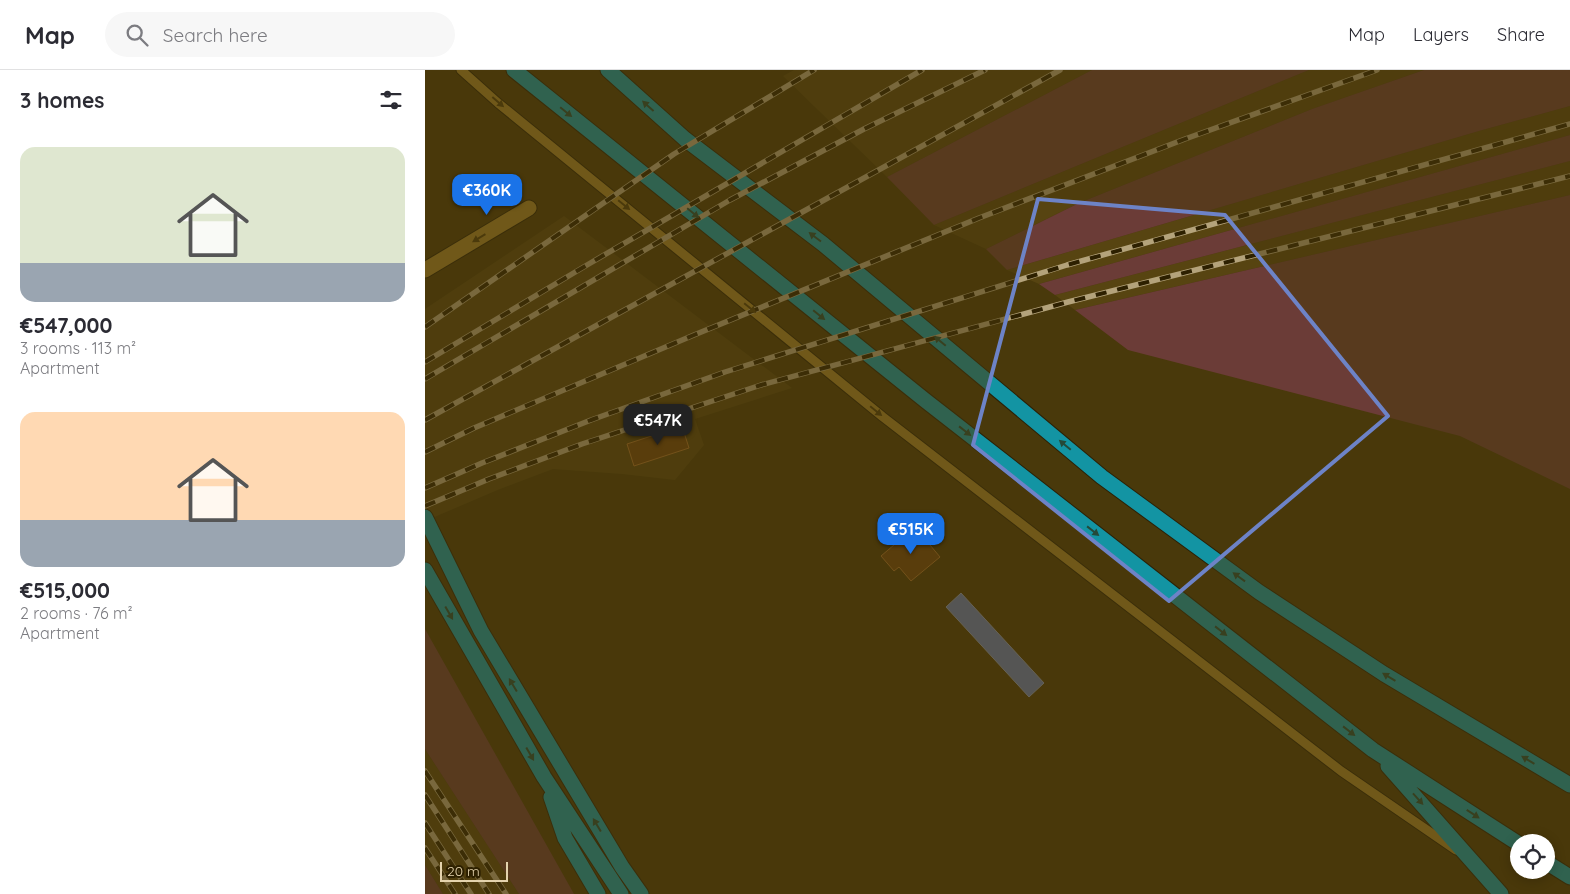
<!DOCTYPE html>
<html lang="en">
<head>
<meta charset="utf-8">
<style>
  :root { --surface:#fff; --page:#f7f7f7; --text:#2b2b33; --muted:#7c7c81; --line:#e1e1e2; --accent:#1a73e8 }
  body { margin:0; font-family:Quicksand,sans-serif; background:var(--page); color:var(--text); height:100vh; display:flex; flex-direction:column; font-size:19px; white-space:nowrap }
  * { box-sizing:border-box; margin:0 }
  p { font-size:16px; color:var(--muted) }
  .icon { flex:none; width:28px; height:28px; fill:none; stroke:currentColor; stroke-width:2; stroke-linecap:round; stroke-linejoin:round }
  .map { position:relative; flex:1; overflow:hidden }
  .panel { display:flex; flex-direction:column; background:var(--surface); width:425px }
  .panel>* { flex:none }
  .tools { position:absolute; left:1085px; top:764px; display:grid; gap:10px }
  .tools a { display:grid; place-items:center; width:45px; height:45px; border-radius:50%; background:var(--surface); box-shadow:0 2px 12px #0003; font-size:25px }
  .scale { position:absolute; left:15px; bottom:12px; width:68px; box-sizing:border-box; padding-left:5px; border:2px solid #e4d3ad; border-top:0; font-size:14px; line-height:18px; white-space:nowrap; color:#e4d3ad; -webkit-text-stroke:4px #2d2000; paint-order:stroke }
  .price { position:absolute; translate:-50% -42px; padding:0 11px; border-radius:10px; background:var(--accent); color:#fff; font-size:16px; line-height:32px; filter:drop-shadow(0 1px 2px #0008) }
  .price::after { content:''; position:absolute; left:50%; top:30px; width:15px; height:11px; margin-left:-8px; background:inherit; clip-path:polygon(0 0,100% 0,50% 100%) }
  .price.active { background:#222; color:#fff }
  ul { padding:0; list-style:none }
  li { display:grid; align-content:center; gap:10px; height:265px; padding:0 20px }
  li span { display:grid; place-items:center; height:155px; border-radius:15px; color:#555 }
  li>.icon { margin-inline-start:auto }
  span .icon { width:90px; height:90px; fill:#fffc; stroke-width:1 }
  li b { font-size:21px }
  h2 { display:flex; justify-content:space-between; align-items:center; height:60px; padding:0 20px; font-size:21px }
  header { display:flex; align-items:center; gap:30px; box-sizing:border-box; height:70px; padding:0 25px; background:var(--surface); border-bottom:1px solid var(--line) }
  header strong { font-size:24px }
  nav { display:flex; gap:28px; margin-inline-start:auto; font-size:18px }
  .search { width:350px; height:45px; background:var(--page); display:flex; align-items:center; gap:12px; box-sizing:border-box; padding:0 18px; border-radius:28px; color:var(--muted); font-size:19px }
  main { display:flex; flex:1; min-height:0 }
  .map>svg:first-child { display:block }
  .built { fill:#574411 }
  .green { fill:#6b3c37 }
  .water { fill:#6478ad; stroke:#8a93ad }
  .building { fill:#6d440f; stroke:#a76f2d }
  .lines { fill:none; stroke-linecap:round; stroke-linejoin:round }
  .service-casing { stroke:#2b2107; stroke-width:11 }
  .minor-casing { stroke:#2b2107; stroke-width:17 }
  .motorway-casing { stroke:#2b2107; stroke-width:17 }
  .service { stroke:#9f7f2b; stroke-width:9 }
  .minor { stroke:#9f7f2b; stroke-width:15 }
  .motorway { stroke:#1394a3; stroke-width:15 }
  .rail-casing { stroke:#b4a37b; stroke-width:5.5 }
  .rail { stroke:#2d2000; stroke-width:4; stroke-dasharray:11; stroke-linecap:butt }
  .oneway { fill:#4f3c0d }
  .oneway2 { fill:#244939 }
  .marked { fill:none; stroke:#6d83c7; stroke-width:4; stroke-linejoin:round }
</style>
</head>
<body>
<header>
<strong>Map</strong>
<div class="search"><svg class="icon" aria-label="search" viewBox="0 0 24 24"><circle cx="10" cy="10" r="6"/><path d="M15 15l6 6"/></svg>Search here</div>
<nav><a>Map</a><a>Layers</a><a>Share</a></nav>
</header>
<main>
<section class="panel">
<h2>3 homes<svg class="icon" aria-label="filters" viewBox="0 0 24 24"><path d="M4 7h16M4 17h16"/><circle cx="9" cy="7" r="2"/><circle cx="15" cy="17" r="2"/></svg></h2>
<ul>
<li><span style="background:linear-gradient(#dfe7d0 75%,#9aa5b1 0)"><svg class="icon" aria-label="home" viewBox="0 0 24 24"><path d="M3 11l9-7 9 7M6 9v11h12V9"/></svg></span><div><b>€547,000</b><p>3 rooms · 113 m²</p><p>Apartment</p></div></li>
<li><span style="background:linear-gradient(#ffd9b3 70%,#9aa5b1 0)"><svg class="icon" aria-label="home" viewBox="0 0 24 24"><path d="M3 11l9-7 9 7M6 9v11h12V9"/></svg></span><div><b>€515,000</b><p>2 rooms · 76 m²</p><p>Apartment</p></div></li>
</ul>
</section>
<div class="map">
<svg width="1145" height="824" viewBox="0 0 1145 824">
  <rect width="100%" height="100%" fill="#49390b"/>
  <path class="built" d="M369,0H667L462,107L358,6Z
    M884,0H999L887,39L654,133L561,179L509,155Z
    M1145,36V65L614,214L582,200L1054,61Z
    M1145,91V125L650,240L630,225Z
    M139,146L367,318L270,349L279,375L250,410L197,404L128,399L75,419L0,451V239Z
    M0,679L94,824H18L0,795Z"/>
  <path class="green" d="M667,0H884L509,155L462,107Z
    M999,0H1145V36L1054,61L582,200L561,179L654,133L887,39Z
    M1145,65V91L630,225L614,214Z
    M1145,125V419L1035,366L703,280L650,240Z
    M0,559L149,824H94L0,679Z
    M0,795L18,824H0Z"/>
  <path class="water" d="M536,523L619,613L604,627L521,537Z"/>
  <path class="building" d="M257,356L264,378L209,396L202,374Z
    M490,457L515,487L486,511L474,497L469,501L456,486Z"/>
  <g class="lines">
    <g class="service-casing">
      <path id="service" d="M36,0L73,33L458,347L916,701L1031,780"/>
    </g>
    <g class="minor-casing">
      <path id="minor" d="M0,200L104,138"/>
    </g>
    <g class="motorway-casing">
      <path id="motorway" d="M89,0L501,331L948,680L1094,774
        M183,0L260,69L398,174L677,407L834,522L959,604L1145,715
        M0,447L56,561L197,797L216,824
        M0,500L119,707L196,824
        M963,696L1076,824
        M126,727L140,768L173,824
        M1121,792L1145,807"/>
    </g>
    <use href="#service" class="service"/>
    <use href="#minor" class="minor"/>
    <use href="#motorway" class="motorway"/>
    <g class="rail-casing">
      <path id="rail" d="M0,257L249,84L389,0
        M0,292L162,195L497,0
        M0,309L305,130L439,59L560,0
        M0,350L635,0
        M0,382L49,358L269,265L554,148L760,69L952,0
        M0,418L57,393L166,350L300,302L642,195L1145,54
        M0,436L64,409L157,374L336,315L643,232L1145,106
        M0,701L81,824
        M0,725L64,824
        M0,753L46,824
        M0,778L30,824"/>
    </g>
    <use href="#rail" class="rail"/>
  </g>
  <defs><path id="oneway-solid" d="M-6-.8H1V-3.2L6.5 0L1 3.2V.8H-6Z" transform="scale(1.25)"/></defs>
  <g class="oneway">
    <use href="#oneway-solid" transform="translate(73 32) rotate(41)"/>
    <use href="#oneway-solid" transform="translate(199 135) rotate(39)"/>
    <use href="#oneway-solid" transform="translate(54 168) rotate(149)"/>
    <use href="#oneway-solid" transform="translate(325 238) rotate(39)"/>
    <use href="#oneway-solid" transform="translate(451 341) rotate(39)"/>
  </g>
  <g class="oneway2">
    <use href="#oneway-solid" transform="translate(223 36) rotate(-138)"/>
    <use href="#oneway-solid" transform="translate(141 42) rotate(39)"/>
    <use href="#oneway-solid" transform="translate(268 143) rotate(39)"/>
    <use href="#oneway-solid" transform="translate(390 167) rotate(-143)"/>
    <use href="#oneway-solid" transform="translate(394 245) rotate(39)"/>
    <use href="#oneway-solid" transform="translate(515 271) rotate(-140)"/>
    <use href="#oneway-solid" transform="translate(540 361) rotate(38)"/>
    <use href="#oneway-solid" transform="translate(640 375) rotate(-140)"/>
    <use href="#oneway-solid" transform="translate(668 461) rotate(38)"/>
    <use href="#oneway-solid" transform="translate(814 507) rotate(-144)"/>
    <use href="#oneway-solid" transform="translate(24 543) rotate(60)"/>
    <use href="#oneway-solid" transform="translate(796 561) rotate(38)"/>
    <use href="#oneway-solid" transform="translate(964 607) rotate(-149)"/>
    <use href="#oneway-solid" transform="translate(88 615) rotate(-121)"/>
    <use href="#oneway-solid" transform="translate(924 661) rotate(38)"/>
    <use href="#oneway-solid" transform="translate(105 684) rotate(60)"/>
    <use href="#oneway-solid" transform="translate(1103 690) rotate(-149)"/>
    <use href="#oneway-solid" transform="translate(993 729) rotate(48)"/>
    <use href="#oneway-solid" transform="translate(1048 744) rotate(33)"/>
    <use href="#oneway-solid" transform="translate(172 755) rotate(-121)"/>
  </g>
  <path d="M0 0H1145V824H0ZM613,129L800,145L963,346L744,531L548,375Z" fill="#49390b" fill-opacity=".55" fill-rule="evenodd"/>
  <path class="marked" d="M613,129L800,145L963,346L744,531L548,375Z"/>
</svg>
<div class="tools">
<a><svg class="icon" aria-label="locate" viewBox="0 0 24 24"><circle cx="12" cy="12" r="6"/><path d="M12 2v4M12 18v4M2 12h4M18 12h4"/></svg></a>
</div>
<div class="scale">20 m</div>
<b class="price" style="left:62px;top:146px">€360K</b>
<b class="price active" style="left:233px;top:376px">€547K</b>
<b class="price" style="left:486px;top:485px">€515K</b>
</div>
</main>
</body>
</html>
